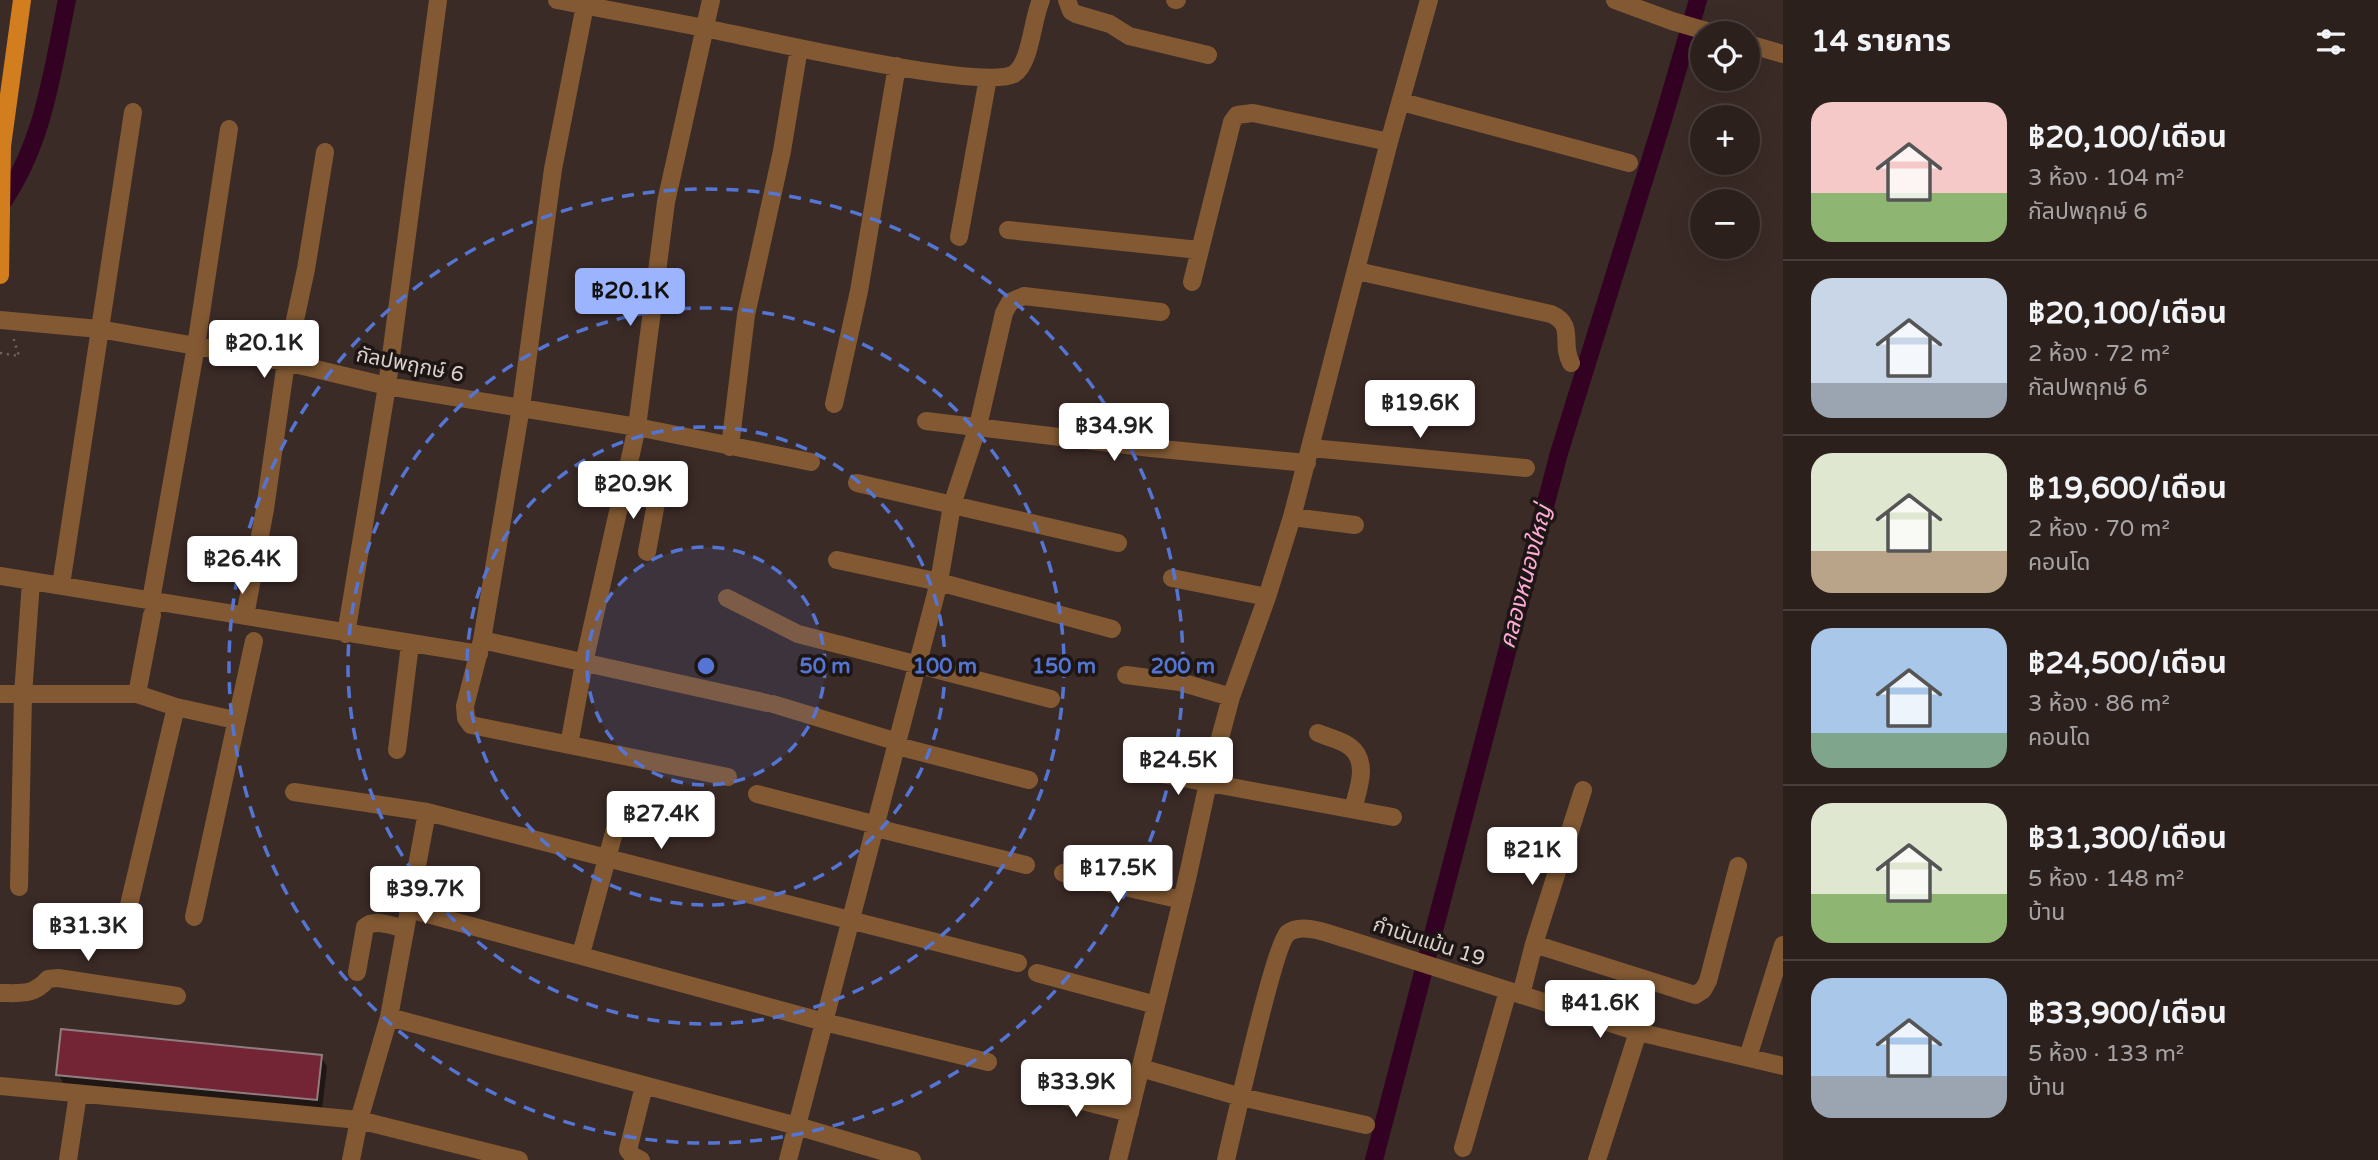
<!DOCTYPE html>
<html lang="th">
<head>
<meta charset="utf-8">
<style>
  :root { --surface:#2c201d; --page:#382d2a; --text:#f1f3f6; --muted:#a6a3a4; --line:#483e3b; --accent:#9cb4fd }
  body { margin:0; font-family:"Varela Round","Noto Sans Thai",sans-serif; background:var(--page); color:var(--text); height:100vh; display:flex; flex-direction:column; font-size:26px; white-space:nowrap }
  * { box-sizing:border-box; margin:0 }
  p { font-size:23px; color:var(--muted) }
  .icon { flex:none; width:38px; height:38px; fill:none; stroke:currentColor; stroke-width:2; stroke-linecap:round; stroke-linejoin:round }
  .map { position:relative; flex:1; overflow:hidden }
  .side { display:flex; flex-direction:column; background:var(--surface); width:595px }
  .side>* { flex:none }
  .tools { position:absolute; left:1690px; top:21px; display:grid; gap:14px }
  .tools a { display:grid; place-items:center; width:70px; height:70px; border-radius:50%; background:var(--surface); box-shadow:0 7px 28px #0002,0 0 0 2px var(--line); font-size:35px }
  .price { position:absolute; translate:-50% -60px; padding:0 16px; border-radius:7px; background:#fff; color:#222; font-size:23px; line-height:46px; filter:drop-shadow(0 2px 4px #0008) }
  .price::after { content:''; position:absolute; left:50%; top:42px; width:21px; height:16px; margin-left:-10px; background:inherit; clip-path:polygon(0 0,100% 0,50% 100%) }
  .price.selected { background:var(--accent); color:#111 }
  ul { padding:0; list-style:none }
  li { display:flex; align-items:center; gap:21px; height:175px; padding:0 28px }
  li+li { border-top:2px solid var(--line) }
  li span { display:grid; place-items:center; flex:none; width:196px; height:140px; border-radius:21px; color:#555 }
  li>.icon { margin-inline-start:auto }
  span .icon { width:84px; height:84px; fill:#fffc; stroke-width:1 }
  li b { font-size:30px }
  h2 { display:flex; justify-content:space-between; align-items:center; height:84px; padding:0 28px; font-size:30px }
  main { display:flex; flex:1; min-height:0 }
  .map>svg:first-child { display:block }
  .shadow { fill:#0007 }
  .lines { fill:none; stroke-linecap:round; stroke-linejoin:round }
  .canal { stroke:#330222; stroke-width:18 }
  .building { fill:#732535; stroke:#917d7f; stroke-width:2 }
  .path { stroke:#736561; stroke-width:2.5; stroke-dasharray:2 5; stroke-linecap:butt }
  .minor { stroke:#825933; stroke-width:18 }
  .major { stroke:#d27e1e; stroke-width:18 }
  .ring { fill:none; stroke:#5575d4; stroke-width:3.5; stroke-dasharray:12 9 }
  .labels { text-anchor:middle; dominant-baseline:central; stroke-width:7; stroke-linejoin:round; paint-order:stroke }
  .street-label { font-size:21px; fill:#d9cfcb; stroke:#1d1614 }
  .water-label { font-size:23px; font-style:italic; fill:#fdaad7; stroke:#1d1614 }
  .centre { fill:#5575d4; stroke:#1d1614; stroke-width:3.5 }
  .ring-label { font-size:21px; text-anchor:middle; font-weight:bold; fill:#5575d4; stroke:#1d1614; stroke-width:7; stroke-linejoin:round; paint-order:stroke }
</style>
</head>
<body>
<main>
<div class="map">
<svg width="1783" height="1160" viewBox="0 0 1783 1160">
  <rect width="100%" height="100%" fill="#3b2b27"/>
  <path class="shadow" d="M321,1056L327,1067L322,1110L64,1084L58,1074Z"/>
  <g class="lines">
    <path class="canal" d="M0,206C44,144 52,72 67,0
      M1374,1160L1559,453L1664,116L1698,0"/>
  </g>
  <path class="building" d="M61,1029L322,1055L317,1100L56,1075Z"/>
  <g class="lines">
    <path class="path" d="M0,353L19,356L13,337"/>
    <path class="minor" d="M557,0C606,10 655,18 704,28C751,37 984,92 1014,74C1031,63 1032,20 1041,0
      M586,0L553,169L521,407L482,640L465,706L466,718L471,725L728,777
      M1067,0L1071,11L1076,14L1110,24L1129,36L1208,55
      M1175,0H1177
      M1615,0L1672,21L1713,33
      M1748,44L1783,54
      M1402,102L1629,163
      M1008,230L1199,250
      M959,237L988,78
      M1357,271L1551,314C1576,325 1560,343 1571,363
      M1192,282L1232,122L1237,115L1253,113L1389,142
      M0,320L99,329L286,362L387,386L637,427L811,462
      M834,404L859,291L897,66
      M926,421L1151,448L1307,463
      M730,447L746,315L782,151L799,48
      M1311,448L1526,468
      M857,483L1118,543
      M625,485L653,491L656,503L647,552
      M1292,517L1355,525
      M837,560L939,582L1112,629
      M0,576L479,654
      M1172,578L1267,597
      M61,585L133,112
      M727,598L798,634L1051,699
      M151,600L196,346L229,129
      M245,616L265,509L286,362L306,269L325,152
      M346,634L387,386L438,0
      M482,640L767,703
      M1126,675L1180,682L1231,697
      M0,694H137L176,707L235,720
      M137,694L152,615
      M773,704L898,742
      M1318,733C1327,737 1341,740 1349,746C1370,761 1358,789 1353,809
      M569,745L584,663L637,427L666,202L711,0
      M897,746L1029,780
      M397,750L410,644
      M1156,773L1393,817
      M294,792L427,812L1018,963
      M757,794L877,825
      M876,828L1026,865
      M1063,873L1182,900
      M19,887L23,695L31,581
      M128,909L176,707
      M409,909L824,1022L988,1062
      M194,917L254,641
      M1534,944L1695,995L1703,990L1708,981L1738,866
      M581,954L621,807
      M357,972L365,927C375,918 393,926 405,929
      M1037,973L1156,1005
      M0,993C21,993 33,996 48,979L58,978L177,996
      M1521,995L1534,944L1583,790
      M389,1017L797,1126L912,1160
      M1748,1057L1783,945
      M1141,1068L1241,1097L1366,1125
      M0,1086L359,1120L519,1160
      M1031,1088L1130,1113
      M1463,1148L1508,991
      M68,1160L78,1094
      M351,1160L359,1120L389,1017L427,812
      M641,1160L633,1156L628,1150L644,1086
      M788,1160L939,582L952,505L978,426L1004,313L1010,302L1024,296L1161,312
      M1118,1160L1187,879L1208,783L1231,697L1267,597L1292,517L1389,142L1429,0
      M1226,1160C1233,1130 1275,943 1288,933C1303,921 1334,936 1350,940L1638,1032L1783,1066
      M1597,1160L1638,1032"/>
    <path class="major" d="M0,275L2,146L22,0"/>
  </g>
  <circle cx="706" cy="666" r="119" fill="#5575d4" fill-opacity=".12"/>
  <g class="ring">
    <circle cx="706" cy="666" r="119"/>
    <circle cx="706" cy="666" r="239"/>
    <circle cx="706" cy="666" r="358"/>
    <circle cx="706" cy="666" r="477"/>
  </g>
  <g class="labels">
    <g class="street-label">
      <text transform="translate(410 365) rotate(11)">กัลปพฤกษ์ 6</text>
      <text transform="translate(1429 942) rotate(18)">กำนันแม้น 19</text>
    </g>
    <g class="water-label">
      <text transform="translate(1526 577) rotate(-75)">คลองหนองใหญ่</text>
    </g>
  </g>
  <circle cx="706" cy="666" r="10" class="centre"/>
  <g class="ring-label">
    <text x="825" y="673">50 m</text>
    <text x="945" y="673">100 m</text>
    <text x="1064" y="673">150 m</text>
    <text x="1183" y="673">200 m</text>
  </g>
</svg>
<div class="tools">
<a><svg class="icon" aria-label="locate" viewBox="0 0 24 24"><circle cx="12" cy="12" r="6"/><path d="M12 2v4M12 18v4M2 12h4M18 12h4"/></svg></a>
<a>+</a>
<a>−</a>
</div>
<b class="price selected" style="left:630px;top:328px">฿20.1K</b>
<b class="price" style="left:264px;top:380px">฿20.1K</b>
<b class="price" style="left:1420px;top:440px">฿19.6K</b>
<b class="price" style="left:1114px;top:463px">฿34.9K</b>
<b class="price" style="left:633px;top:521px">฿20.9K</b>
<b class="price" style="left:242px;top:596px">฿26.4K</b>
<b class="price" style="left:1178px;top:797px">฿24.5K</b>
<b class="price" style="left:661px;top:851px">฿27.4K</b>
<b class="price" style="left:1532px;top:887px">฿21K</b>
<b class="price" style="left:1118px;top:905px">฿17.5K</b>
<b class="price" style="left:425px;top:926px">฿39.7K</b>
<b class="price" style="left:88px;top:963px">฿31.3K</b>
<b class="price" style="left:1600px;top:1040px">฿41.6K</b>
<b class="price" style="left:1076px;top:1119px">฿33.9K</b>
</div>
<section class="side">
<h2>14 รายการ<svg class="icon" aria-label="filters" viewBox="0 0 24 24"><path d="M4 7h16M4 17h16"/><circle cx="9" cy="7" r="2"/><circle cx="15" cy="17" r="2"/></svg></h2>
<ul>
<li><span style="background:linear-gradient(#f6c9c9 65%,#8fb573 0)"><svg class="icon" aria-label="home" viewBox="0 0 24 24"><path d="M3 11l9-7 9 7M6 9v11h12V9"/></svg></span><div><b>฿20,100/เดือน</b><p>3 ห้อง · 104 m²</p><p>กัลปพฤกษ์ 6</p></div></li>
<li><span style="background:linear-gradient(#c9d6e8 75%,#9aa5b1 0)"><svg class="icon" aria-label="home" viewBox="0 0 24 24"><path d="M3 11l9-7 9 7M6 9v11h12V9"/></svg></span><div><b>฿20,100/เดือน</b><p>2 ห้อง · 72 m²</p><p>กัลปพฤกษ์ 6</p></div></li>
<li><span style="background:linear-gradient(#dfe7d0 70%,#b9a48a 0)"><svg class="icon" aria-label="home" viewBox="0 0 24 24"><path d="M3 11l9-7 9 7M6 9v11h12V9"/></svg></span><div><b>฿19,600/เดือน</b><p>2 ห้อง · 70 m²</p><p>คอนโด</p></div></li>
<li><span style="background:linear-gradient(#a9c7e8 75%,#7fa58c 0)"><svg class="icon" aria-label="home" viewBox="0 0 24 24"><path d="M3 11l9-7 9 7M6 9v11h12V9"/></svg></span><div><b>฿24,500/เดือน</b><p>3 ห้อง · 86 m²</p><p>คอนโด</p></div></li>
<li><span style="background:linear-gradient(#dfe7d0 65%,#8fb573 0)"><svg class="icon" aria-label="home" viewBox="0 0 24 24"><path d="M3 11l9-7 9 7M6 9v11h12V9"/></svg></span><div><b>฿31,300/เดือน</b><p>5 ห้อง · 148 m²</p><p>บ้าน</p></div></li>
<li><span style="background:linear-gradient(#a9c7e8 70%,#9aa5b1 0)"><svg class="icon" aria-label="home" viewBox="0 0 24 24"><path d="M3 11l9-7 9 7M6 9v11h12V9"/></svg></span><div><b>฿33,900/เดือน</b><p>5 ห้อง · 133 m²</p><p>บ้าน</p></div></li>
</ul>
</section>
</main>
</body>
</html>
